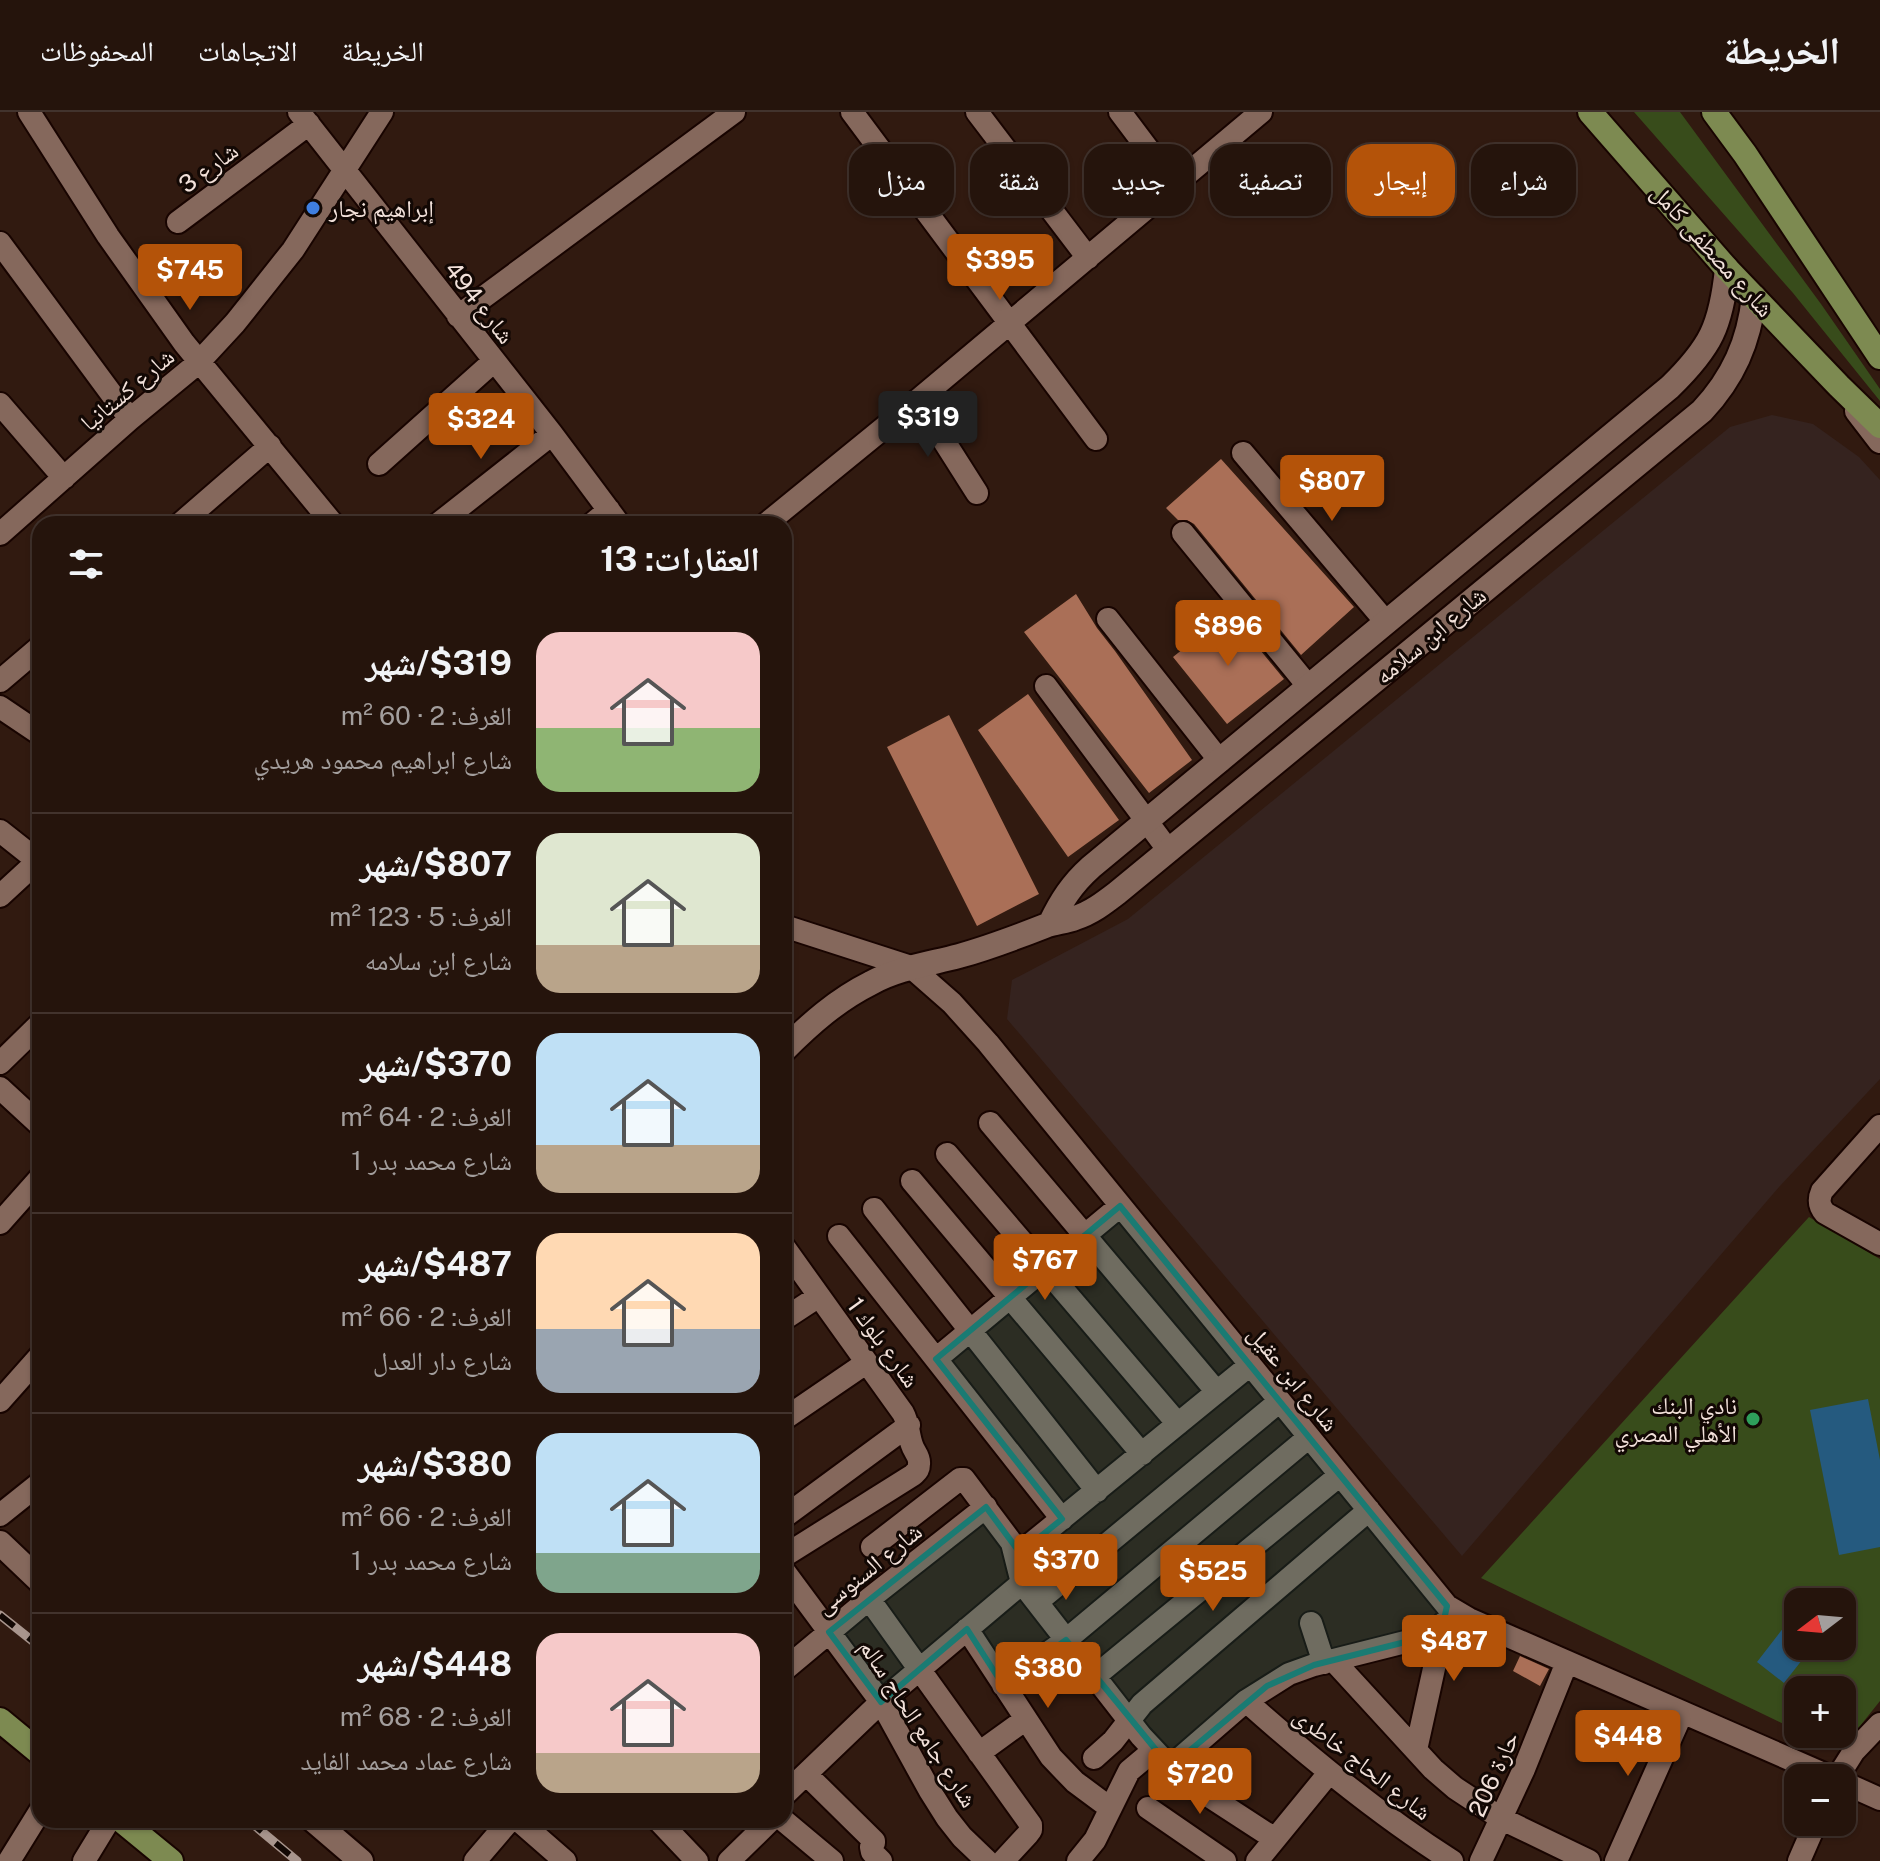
<!DOCTYPE html>
<html lang="ar">
<head>
<meta charset="utf-8">
<style>
  :root { --surface:#25140c; --page:#31211a; --text:#f1f3f6; --muted:#a39e9d; --line:#42332d; --accent:#b45309 }
  body { margin:0; font-family:"Public Sans","Noto Naskh Arabic",sans-serif; background:var(--page); color:var(--text); direction:rtl; height:100vh; display:flex; flex-direction:column; font-size:30px; white-space:nowrap }
  * { box-sizing:border-box; margin:0 }
  p { font-size:26px; color:var(--muted) }
  .icon { flex:none; width:44px; height:44px; fill:none; stroke:currentColor; stroke-width:2; stroke-linecap:round; stroke-linejoin:round }
  .map { position:relative; flex:1; overflow:hidden; direction:ltr }
  .panel { position:absolute; left:32px; top:404px; width:760px; height:1312px; display:flex; flex-direction:column; background:var(--surface); border-radius:24px; box-shadow:0 2px 6px #0004,0 0 0 2px var(--line); direction:rtl }
  .panel>* { flex:none }
  .hud { position:absolute; left:816px; top:32px; width:760px; height:72px; direction:rtl; display:flex; gap:16px }
  .needle { width:52px; rotate:254deg }
  .fabs { position:absolute; left:1784px; top:1476px; display:grid; gap:16px }
  .fabs a { display:grid; place-items:center; width:72px; height:72px; border-radius:16px; background:var(--surface); box-shadow:0 2px 6px #0004,0 0 0 2px var(--line); font-size:40px }
  .price { position:absolute; translate:-50% -68px; padding:0 18px; border-radius:8px; background:var(--accent); color:#fff; font-size:26px; line-height:52px; filter:drop-shadow(0 2px 4px #0008) }
  .price::after { content:''; position:absolute; left:50%; top:48px; width:24px; height:18px; margin-left:-12px; background:inherit; clip-path:polygon(0 0,100% 0,50% 100%) }
  .price.on { background:#222; color:#fff }
  ul { padding:0; list-style:none }
  li { display:flex; align-items:center; gap:24px; height:200px; padding:0 32px }
  li+li { border-top:2px solid var(--line) }
  li span { display:grid; place-items:center; flex:none; width:224px; height:160px; border-radius:24px; color:#555 }
  li>.icon { margin-inline-start:auto }
  span .icon { width:96px; height:96px; fill:#fffc; stroke-width:1 }
  li b { font-size:34px }
  h2 { display:flex; justify-content:space-between; align-items:center; height:96px; padding:0 32px; font-size:34px }
  .pill { padding:0 28px; border-radius:24px; background:var(--surface); box-shadow:0 2px 6px #0004,0 0 0 2px var(--line); font-size:28px; line-height:72px }
  .pill.on { background:var(--accent); color:#fff }
  header { display:flex; align-items:center; gap:48px; box-sizing:border-box; height:112px; padding:0 40px; background:var(--surface); border-bottom:2px solid var(--line) }
  header strong { font-size:38px }
  nav { display:flex; gap:44px; margin-inline-start:auto; font-size:28px }
  .map>svg:first-child { display:block }
  .industrial { fill:#35231f }
  .green { fill:#384c1b; fill-rule:evenodd }
  .water { fill:#255a7f }
  .building { fill:#aa6f57 }
  .lines { fill:none; stroke-linecap:round; stroke-linejoin:round }
  .minor-casing { stroke:#180400; stroke-width:26 }
  .tertiary-casing { stroke:#180400; stroke-width:28 }
  .secondary-casing { stroke:#180400; stroke-width:28 }
  .primary-casing { stroke:#180400; stroke-width:28 }
  .minor { stroke:#85685c; stroke-width:22 }
  .tertiary { stroke:#85685c; stroke-width:24 }
  .secondary { stroke:#85685c; stroke-width:24 }
  .primary { stroke:#7d8a51; stroke-width:24 }
  .rail-casing { stroke:#a8958d; stroke-width:9 }
  .rail { stroke:#120804; stroke-width:6; stroke-dasharray:18; stroke-linecap:butt }
  .marked { fill:#1a7b73; fill-opacity:0.2; stroke:#1a7b73; stroke-width:6; stroke-linejoin:round }
  .shop-dot { fill:#3f7fe0; stroke:#120804; stroke-width:3 }
  .leisure-dot { fill:#2e9e5b; stroke:#120804; stroke-width:3 }
  .labels { text-anchor:middle; dominant-baseline:central; stroke-width:6; stroke-linejoin:round; paint-order:stroke }
  .street-label { font-size:24px; fill:#f2e1da; stroke:#120804 }
  .poi-label { font-size:24px; fill:#f2e1da; stroke:#120804; text-anchor:start }
</style>
</head>
<body>
<header>
<strong>الخريطة</strong>
<nav><a>الخريطة</a><a>الاتجاهات</a><a>المحفوظات</a></nav>
</header>
<div class="map">
<svg width="1880" height="1749" viewBox="0 0 1880 1749">
  <rect width="100%" height="100%" fill="#311a10"/>
  <path class="industrial" d="M1772,303L1813,312L1859,345L1880,368V967L1779,1075L1462,1444L1007,907L1012,868L1128,807L1730,315Z"/>
  <path class="green" d="M1634,0H1680L1821,192L1880,277V289L1793,181Z
    M1809,1105L1880,1147V1589L1840,1639L1804,1622H1842V1578H1798V1619L1481,1466ZM1798,1490H1842V1534H1798Z"/>
  <path class="water" d="M1868,1287L1880,1348V1435L1839,1443L1810,1298Z
    M1798,1497V1534H1813L1784,1571L1757,1550Z"/>
  <path class="building" d="M1221,347L1354,495L1301,543L1194,412L1187,408H1178L1166,396Z
    M1076,482L1097,516L1115,539L1192,648L1149,681L1024,520Z
    M1229,500L1284,567L1227,612L1173,545Z
    M1028,582L1119,708L1068,745L978,618Z
    M949,603L1039,782L977,814L887,635Z
    M1520,1544L1549,1557L1540,1574L1513,1559Z"/>
  <g class="lines">
    <g class="minor-casing">
      <path id="minor" d="M29,0L108,124L184,231L333,412
        M299,0L552,322L619,412
        M852,0L1096,327
        M977,0L1088,146
        M1120,0L1175,73
        M178,110L309,12
        M0,131L130,307
        M458,204L734,0
        M918,288L977,381
        M0,292L64,366
        M1243,341L1386,510
        M379,352L494,249
        M180,412L270,334
        M438,412L552,322
        M592,412L609,398
        M766,412L918,288L1261,0
        M1183,421L1309,575
        M0,422L130,307L198,251L235,211L293,138L382,0
        M1108,507L1220,649
        M0,569L40,535
        M1046,574L1169,739
        M0,595L40,622
        M0,719L38,749
        M0,784L40,747
        M784,814L911,855L952,891L988,931L1447,1494L1469,1507L1833,1666
        M0,951L40,912
        M0,976L40,1013
        M990,1011L1217,1280
        M1880,1014L1822,1079C1818,1088 1819,1094 1825,1101L1880,1132
        M947,1042L1178,1312
        M912,1069L1142,1342
        M874,1097L1097,1379
        M0,1111L40,1066
        M839,1124L1062,1407
        M784,1135L903,1301C909,1312 908,1322 912,1333C914,1340 920,1344 919,1352C919,1358 917,1359 913,1363L784,1444
        M784,1207L819,1184
        M936,1247L1120,1094
        M0,1289L40,1244
        M784,1307L866,1251
        M0,1403L40,1371
        M784,1405L909,1313
        M872,1435L960,1367H964L1012,1431L1022,1471L1141,1624L1170,1655L1192,1673L1275,1727
        M1016,1444L1250,1253
        M784,1459L881,1590L930,1679L947,1706L962,1725L987,1749
        M869,1487L1031,1713V1718L1028,1722L1003,1749
        M1037,1490L1280,1289
        M1311,1511L1324,1551
        M967,1517L1051,1645L1075,1670L1110,1696
        M1333,1548L1433,1657L1455,1676L1502,1707L1589,1749
        M784,1558L869,1487L986,1395
        M1094,1565L1340,1363
        M1003,1573L1066,1528L1309,1325
        M1246,1589C1311,1647 1378,1702 1452,1749
        M1416,1638L1444,1511
        M979,1641L1026,1607
        M1094,1646L1113,1629L1142,1592L1369,1398
        M1170,1655L1246,1589L1289,1562L1314,1553L1441,1521
        M806,1662L874,1729V1731L871,1735L872,1740L881,1749
        M1837,1666L1854,1639L1880,1612
        M1842,1670L1880,1687
        M784,1683L881,1590L1022,1471
        M1148,1696L1225,1749
        M518,1708L565,1749
        M658,1708L697,1749
        M783,1708L832,1749
        M9,1749L40,1699
        M84,1749L109,1708
        M475,1749L510,1708
        M729,1749L771,1708
        M1078,1749L1095,1728L1129,1659L1154,1638
        M1257,1749L1329,1661
        M1481,1749L1524,1657L1567,1550
        M1616,1749L1682,1601
        M1799,1749L1816,1710"/>
    </g>
    <g class="tertiary-casing">
      <path id="tertiary" d="M1050,812C1061,789 1072,772 1091,755L1670,275C1711,235 1721,214 1727,157
        M784,938C810,912 837,888 871,871C898,856 929,852 959,844C988,836 1017,825 1045,814C1055,810 1065,810 1075,806C1091,801 1104,791 1117,781L1702,299C1733,266 1749,230 1754,185
        M0,1431L40,1469
        M313,1708L361,1749"/>
    </g>
    <g class="secondary-casing">
      <path id="secondary" d="M1857,299L1880,329"/>
    </g>
    <g class="primary-casing">
      <path id="primary" d="M1590,0L1727,157L1839,274L1880,314
        M1714,0L1745,42L1880,245
        M0,1608L40,1641
        M121,1708L171,1749"/>
    </g>
    <use href="#minor" class="minor"/>
    <use href="#tertiary" class="tertiary"/>
    <use href="#secondary" class="secondary"/>
    <use href="#primary" class="primary"/>
    <g class="rail-casing">
      <path id="rail" d="M0,1503L40,1535
        M248,1708L297,1749"/>
    </g>
    <use href="#rail" class="rail"/>
  </g>
  <path class="marked" d="M1120,1094L1447,1494L1441,1521L1314,1553L1267,1574L1170,1655L1066,1528L1003,1573L967,1517L881,1590L829,1520L986,1395L1020,1441L1062,1407L936,1247Z"/>
  <circle class="shop-dot" cx="313" cy="96" r="8"/>
  <circle class="leisure-dot" cx="1753" cy="1307" r="8"/>
  <g class="labels">
    <g class="street-label">
      <text transform="translate(208 55) rotate(-37)">شارع 3</text>
      <text transform="translate(1713 138) rotate(48)">شارع مصطفى كامل</text>
      <text transform="translate(480 190) rotate(52)">شارع 494</text>
      <text transform="translate(127 277) rotate(-40)">شارع كستانيا</text>
      <text transform="translate(1430 523) rotate(-40)">شارع ابن سلامه</text>
      <text transform="translate(884 1230) rotate(54)">شارع بلوك 1</text>
      <text transform="translate(1294 1266) rotate(51)">شارع ابن عقيل</text>
      <text transform="translate(868 1456) rotate(-39)">شارع السنوسى</text>
      <text transform="translate(919 1611) rotate(57)">شارع جامع الحاج سالم</text>
      <text transform="translate(1363 1651) rotate(38)">شارع الحاج خاطرى</text>
      <text transform="translate(1493 1662) rotate(-66)">حارة 206</text>
    </g>
    <g class="poi-label">
      <text x="329" y="96">إبراهيم نجار</text>
      <text x="1737" y="1293" text-anchor="end">نادي البنك<tspan x="1737" dy="28">الأهلي المصري</tspan></text>
    </g>
  </g>
</svg>
<div class="fabs">
<a><svg class="needle" viewBox="-14 -14 28 28"><path d="M0-13l5 13h-10z" fill="#e53935"/><path d="M0 13l5-13h-10z" fill="#a39e9d"/></svg></a>
<a>+</a>
<a>−</a>
</div>
<b class="price" style="left:1000px;top:190px">$395</b>
<b class="price" style="left:190px;top:200px">$745</b>
<b class="price on" style="left:928px;top:347px">$319</b>
<b class="price" style="left:481px;top:349px">$324</b>
<b class="price" style="left:1332px;top:411px">$807</b>
<b class="price" style="left:1228px;top:556px">$896</b>
<b class="price" style="left:1045px;top:1190px">$767</b>
<b class="price" style="left:1066px;top:1490px">$370</b>
<b class="price" style="left:1213px;top:1501px">$525</b>
<b class="price" style="left:1454px;top:1571px">$487</b>
<b class="price" style="left:1048px;top:1598px">$380</b>
<b class="price" style="left:1628px;top:1666px">$448</b>
<b class="price" style="left:1200px;top:1704px">$720</b>
<div class="hud">
<a class="pill">شراء</a>
<a class="pill on">إيجار</a>
<a class="pill">تصفية</a>
<a class="pill">جديد</a>
<a class="pill">شقة</a>
<a class="pill">منزل</a>
</div>
<section class="panel">
<h2>العقارات: 13<svg class="icon" aria-label="filters" viewBox="0 0 24 24"><path d="M4 7h16M4 17h16"/><circle cx="9" cy="7" r="2"/><circle cx="15" cy="17" r="2"/></svg></h2>
<ul>
<li><span style="background:linear-gradient(#f6c9c9 60%,#8fb573 0)"><svg class="icon" aria-label="home" viewBox="0 0 24 24"><path d="M3 11l9-7 9 7M6 9v11h12V9"/></svg></span><div><b>$319/شهر</b><p>الغرف: 2 · 60 m²</p><p>شارع ابراهيم محمود هريدي</p></div></li>
<li><span style="background:linear-gradient(#dfe7d0 70%,#b9a48a 0)"><svg class="icon" aria-label="home" viewBox="0 0 24 24"><path d="M3 11l9-7 9 7M6 9v11h12V9"/></svg></span><div><b>$807/شهر</b><p>الغرف: 5 · 123 m²</p><p>شارع ابن سلامه</p></div></li>
<li><span style="background:linear-gradient(#bfe0f5 70%,#b9a48a 0)"><svg class="icon" aria-label="home" viewBox="0 0 24 24"><path d="M3 11l9-7 9 7M6 9v11h12V9"/></svg></span><div><b>$370/شهر</b><p>الغرف: 2 · 64 m²</p><p>شارع محمد بدر 1</p></div></li>
<li><span style="background:linear-gradient(#ffd9b3 60%,#9aa5b1 0)"><svg class="icon" aria-label="home" viewBox="0 0 24 24"><path d="M3 11l9-7 9 7M6 9v11h12V9"/></svg></span><div><b>$487/شهر</b><p>الغرف: 2 · 66 m²</p><p>شارع دار العدل</p></div></li>
<li><span style="background:linear-gradient(#bfe0f5 75%,#7fa58c 0)"><svg class="icon" aria-label="home" viewBox="0 0 24 24"><path d="M3 11l9-7 9 7M6 9v11h12V9"/></svg></span><div><b>$380/شهر</b><p>الغرف: 2 · 66 m²</p><p>شارع محمد بدر 1</p></div></li>
<li><span style="background:linear-gradient(#f6c9c9 75%,#b9a48a 0)"><svg class="icon" aria-label="home" viewBox="0 0 24 24"><path d="M3 11l9-7 9 7M6 9v11h12V9"/></svg></span><div><b>$448/شهر</b><p>الغرف: 2 · 68 m²</p><p>شارع عماد محمد الفايد</p></div></li>
</ul>
</section>
</div>
</body>
</html>
